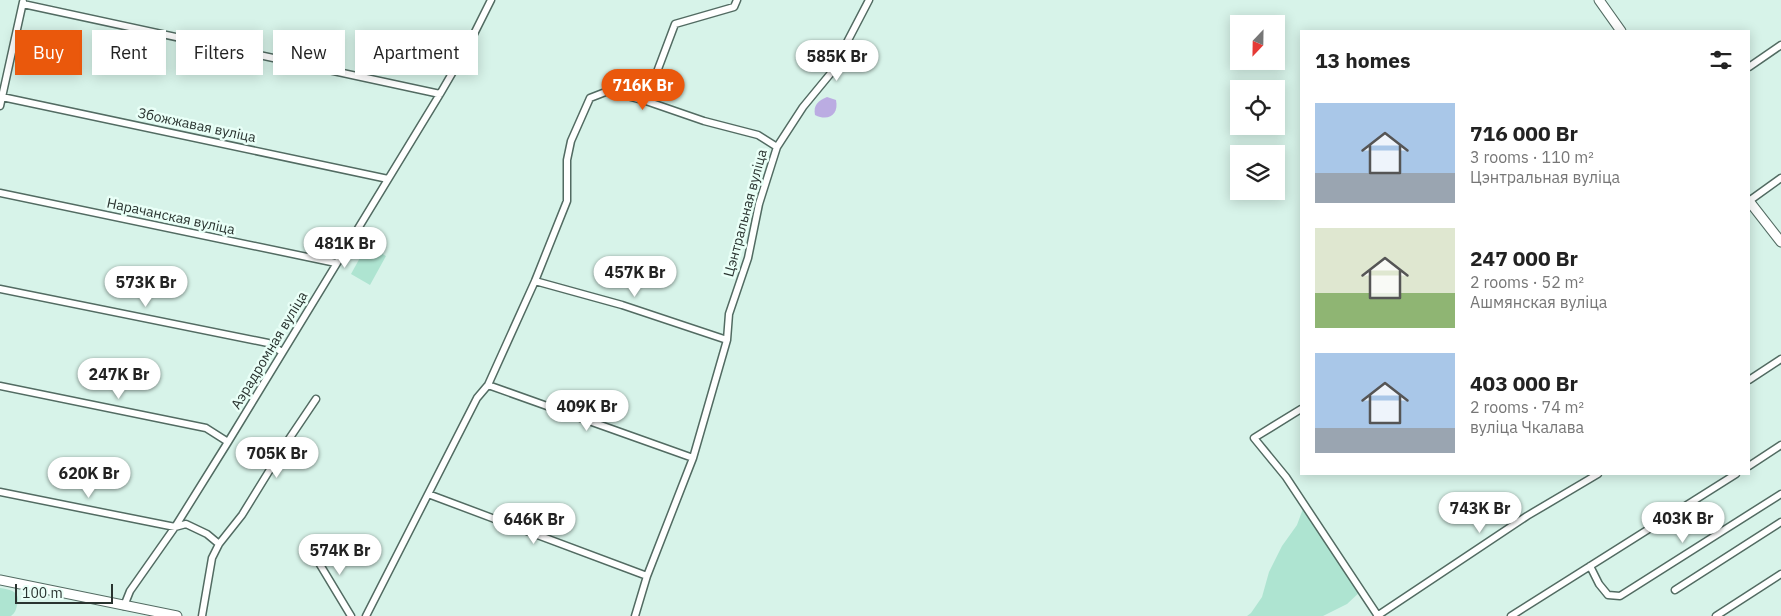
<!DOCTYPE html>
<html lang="en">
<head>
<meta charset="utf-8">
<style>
  :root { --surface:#fff; --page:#f2f2f2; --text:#222; --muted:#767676; --accent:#ea580c }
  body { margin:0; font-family:"IBM Plex Sans",sans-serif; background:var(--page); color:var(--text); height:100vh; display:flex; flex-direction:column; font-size:19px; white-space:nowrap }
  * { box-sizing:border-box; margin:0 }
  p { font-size:16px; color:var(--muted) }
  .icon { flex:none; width:28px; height:28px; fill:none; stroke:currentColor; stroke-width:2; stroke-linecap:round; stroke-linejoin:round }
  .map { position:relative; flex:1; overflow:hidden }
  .side { position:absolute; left:1300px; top:30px; width:450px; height:445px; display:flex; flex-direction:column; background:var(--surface); border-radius:0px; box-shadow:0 2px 12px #0003 }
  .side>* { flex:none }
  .guide { position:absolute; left:15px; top:30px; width:475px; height:45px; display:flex; gap:10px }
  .needle { width:32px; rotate:202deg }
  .buttons { position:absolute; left:1230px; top:15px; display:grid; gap:10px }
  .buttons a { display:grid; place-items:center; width:55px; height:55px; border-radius:0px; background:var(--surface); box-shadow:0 2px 12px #0003; font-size:25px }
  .scale { position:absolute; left:15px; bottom:12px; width:98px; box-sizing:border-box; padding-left:5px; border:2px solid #29332f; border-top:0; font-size:14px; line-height:18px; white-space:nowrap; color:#29332f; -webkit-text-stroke:4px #e9fff7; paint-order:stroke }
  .price { position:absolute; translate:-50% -42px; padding:0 11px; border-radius:18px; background:#fff; color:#222; font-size:16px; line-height:32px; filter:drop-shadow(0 1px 2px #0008) }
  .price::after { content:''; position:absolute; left:50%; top:30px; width:15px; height:11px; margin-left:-8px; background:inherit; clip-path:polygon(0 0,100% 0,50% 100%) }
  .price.selected { background:var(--accent); color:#fff }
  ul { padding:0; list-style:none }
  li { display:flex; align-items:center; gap:15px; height:125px; padding:0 15px }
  li span { display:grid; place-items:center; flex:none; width:140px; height:100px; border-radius:0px; color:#555 }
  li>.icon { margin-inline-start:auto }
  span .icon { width:60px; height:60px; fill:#fffc; stroke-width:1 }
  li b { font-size:21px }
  h2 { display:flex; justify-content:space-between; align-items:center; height:60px; padding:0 15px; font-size:21px }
  .tag { padding:0 18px; border-radius:0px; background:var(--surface); box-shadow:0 2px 12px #0003; font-size:18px; line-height:45px }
  .tag.selected { background:var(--accent); color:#fff }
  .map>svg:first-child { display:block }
  .green { fill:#aee4d1 }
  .water { fill:#bbace2 }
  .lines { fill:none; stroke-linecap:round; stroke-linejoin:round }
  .street-casing { stroke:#526b62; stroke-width:9 }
  .secondary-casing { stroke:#526b62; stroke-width:11 }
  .street { stroke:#fff; stroke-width:6 }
  .secondary { stroke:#fff; stroke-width:9 }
  .labels { text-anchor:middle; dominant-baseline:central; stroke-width:5; stroke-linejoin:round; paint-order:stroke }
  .street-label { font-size:14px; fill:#29332f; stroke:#e9fff7 }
</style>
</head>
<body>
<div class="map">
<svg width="1781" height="616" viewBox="0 0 1781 616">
  <rect width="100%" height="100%" fill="#d7f3e9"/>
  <path class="green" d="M367,245L386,256L370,285L351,274Z
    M1304,506L1348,564L1362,590L1347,604L1323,616H1247L1251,613L1262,597L1269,572L1282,546L1297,525Z
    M0,588C11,590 21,591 17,605C16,610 15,613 11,616H0Z"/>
  <path class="water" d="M827,97L836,100C839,114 829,122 815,115C813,105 818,101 827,97Z"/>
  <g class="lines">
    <g class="street-casing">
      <path id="street" d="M23,4L440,94
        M1749,67L1781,45
        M2,97L388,179
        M646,101L675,24L734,7L737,0
        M0,106L23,2
        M777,147L803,107L831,73L869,0
        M0,193L336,263
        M1749,201L1781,178
        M535,281L622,305L727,340
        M0,289L268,343L282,352
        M1749,380L1781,359
        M488,385L693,458
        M0,386L206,428L228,442
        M1301,409L1254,438L1286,477L1378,616
        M1749,466L1781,445
        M0,492L175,527L186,524L207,534L219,544
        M428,494L647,576
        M310,548L351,616
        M1590,566L1599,584L1608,595L1620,596L1781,494
        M1675,590L1781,522
        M124,606L130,591L175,527L228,442L440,94L468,46L491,0
        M202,616L212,558L219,544L242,515L287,442L316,399
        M366,616L477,398L488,385L535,281L567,201V160L571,141L590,98L608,91L646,101L704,121L758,135L777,147L759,204L748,258L729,314L727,340L693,458L647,576L635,616
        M1377,616L1527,516L1598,474
        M1511,616L1736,474
        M1716,616L1781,574"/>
    </g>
    <g class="secondary-casing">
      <path id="secondary" d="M1599,0L1621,31
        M1749,201L1781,242
        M0,580L177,616"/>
    </g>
    <use href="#street" class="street"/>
    <use href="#secondary" class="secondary"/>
  </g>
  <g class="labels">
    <g class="street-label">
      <text transform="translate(197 125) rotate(12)">Збожжавая вуліца</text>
      <text transform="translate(745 213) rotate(-75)">Цэнтральная вуліца</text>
      <text transform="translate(171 216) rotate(12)">Нарачанская вуліца</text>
      <text transform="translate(269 350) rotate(-59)">Аэрадромная вуліца</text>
    </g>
  </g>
</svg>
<div class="buttons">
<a><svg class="needle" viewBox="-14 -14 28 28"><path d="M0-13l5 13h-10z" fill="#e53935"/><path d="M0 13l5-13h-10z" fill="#767676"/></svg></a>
<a><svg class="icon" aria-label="locate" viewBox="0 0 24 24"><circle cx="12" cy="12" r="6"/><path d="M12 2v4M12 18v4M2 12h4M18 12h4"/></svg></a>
<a><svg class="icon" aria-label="layers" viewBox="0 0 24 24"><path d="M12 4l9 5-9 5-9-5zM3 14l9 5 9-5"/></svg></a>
</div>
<div class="scale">100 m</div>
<b class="price" style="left:837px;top:82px">585K Br</b>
<b class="price selected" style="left:643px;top:111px">716K Br</b>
<b class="price" style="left:345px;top:269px">481K Br</b>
<b class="price" style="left:635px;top:298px">457K Br</b>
<b class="price" style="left:146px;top:308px">573K Br</b>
<b class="price" style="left:119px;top:400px">247K Br</b>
<b class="price" style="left:587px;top:432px">409K Br</b>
<b class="price" style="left:277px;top:479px">705K Br</b>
<b class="price" style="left:89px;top:499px">620K Br</b>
<b class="price" style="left:1480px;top:534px">743K Br</b>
<b class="price" style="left:1683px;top:544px">403K Br</b>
<b class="price" style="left:534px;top:545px">646K Br</b>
<b class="price" style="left:340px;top:576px">574K Br</b>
<div class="guide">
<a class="tag selected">Buy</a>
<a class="tag">Rent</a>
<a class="tag">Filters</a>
<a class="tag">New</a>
<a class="tag">Apartment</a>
</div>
<section class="side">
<h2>13 homes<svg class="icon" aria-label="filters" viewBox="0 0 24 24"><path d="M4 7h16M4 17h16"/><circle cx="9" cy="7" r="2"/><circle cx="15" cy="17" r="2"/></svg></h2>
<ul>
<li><span style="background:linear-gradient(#a9c7e8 70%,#9aa5b1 0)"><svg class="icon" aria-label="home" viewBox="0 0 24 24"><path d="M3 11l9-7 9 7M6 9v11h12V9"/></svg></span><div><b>716 000 Br</b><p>3 rooms · 110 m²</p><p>Цэнтральная вуліца</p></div></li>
<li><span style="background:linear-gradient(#dfe7d0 65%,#8fb573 0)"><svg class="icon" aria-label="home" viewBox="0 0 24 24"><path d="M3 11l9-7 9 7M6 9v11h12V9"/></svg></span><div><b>247 000 Br</b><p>2 rooms · 52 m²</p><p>Ашмянская вуліца</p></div></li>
<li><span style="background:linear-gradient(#a9c7e8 75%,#9aa5b1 0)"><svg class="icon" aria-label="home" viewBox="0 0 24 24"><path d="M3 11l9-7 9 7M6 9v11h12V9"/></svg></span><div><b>403 000 Br</b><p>2 rooms · 74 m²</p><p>вуліца Чкалава</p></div></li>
</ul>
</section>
</div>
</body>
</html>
